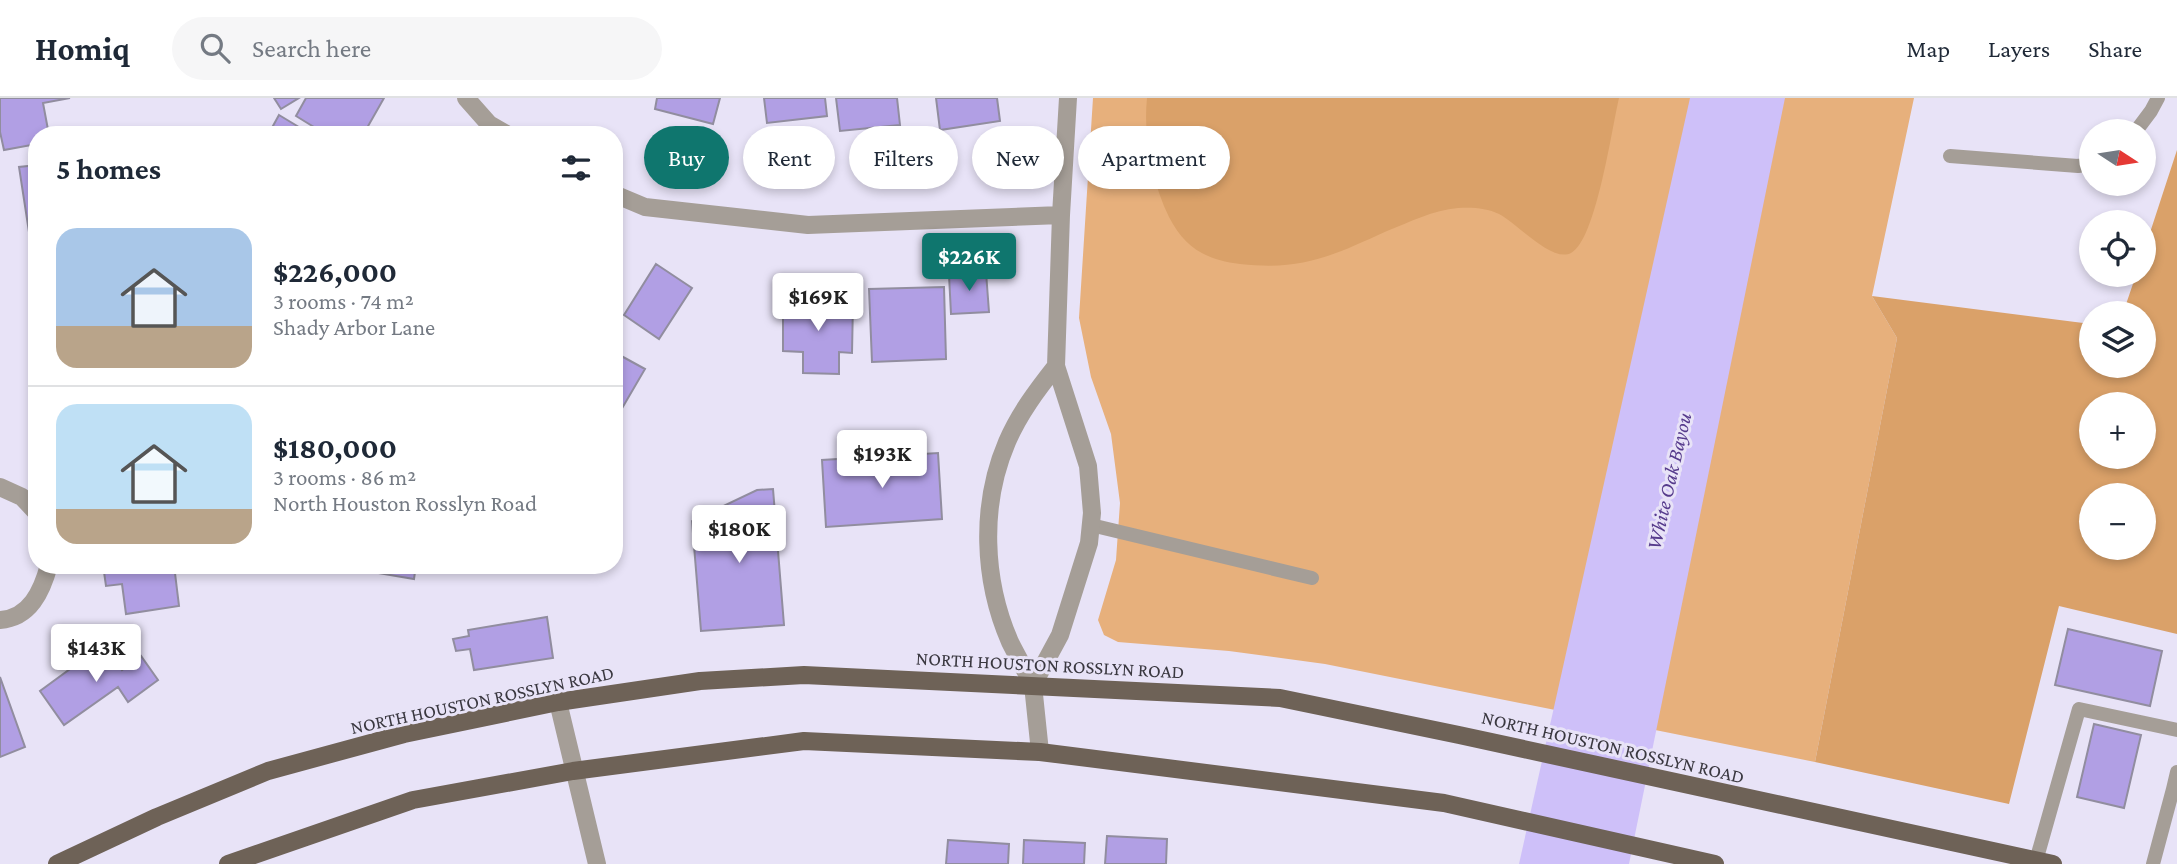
<!DOCTYPE html>
<html lang="en">
<head>
<meta charset="utf-8">
<style>
  :root { --surface:#fff; --page:#f6f6f7; --text:#1f2937; --muted:#747a83; --line:#e0e1e3; --accent:#0f766e }
  body { margin:0; font-family:"Crimson Pro",serif; background:var(--page); color:var(--text); height:100vh; display:flex; flex-direction:column; font-size:26px; white-space:nowrap }
  * { box-sizing:border-box; margin:0 }
  p { font-size:23px; color:var(--muted) }
  .icon { flex:none; width:38px; height:38px; fill:none; stroke:currentColor; stroke-width:2; stroke-linecap:round; stroke-linejoin:round }
  .map { position:relative; flex:1; overflow:hidden }
  .drawer { position:absolute; left:28px; top:28px; width:595px; height:448px; display:flex; flex-direction:column; background:var(--surface); border-radius:28px; box-shadow:0 4px 10px #0003 }
  .drawer>* { flex:none }
  .hud { position:absolute; left:644px; top:28px; width:665px; height:63px; display:flex; gap:14px }
  .needle { width:46px; rotate:102deg }
  .tools { position:absolute; left:2079px; top:21px; display:grid; gap:14px }
  .tools a { display:grid; place-items:center; width:77px; height:77px; border-radius:50%; background:var(--surface); box-shadow:0 4px 10px #0003; font-size:35px }
  .price { position:absolute; translate:-50% -60px; padding:0 16px; border-radius:7px; background:#fff; color:#222; font-size:23px; line-height:46px; filter:drop-shadow(0 2px 4px #0008) }
  .price::after { content:''; position:absolute; left:50%; top:42px; width:21px; height:16px; margin-left:-10px; background:inherit; clip-path:polygon(0 0,100% 0,50% 100%) }
  .price.on { background:var(--accent); color:#fff }
  ul { padding:0; list-style:none }
  li { display:flex; align-items:center; gap:21px; height:175px; padding:0 28px }
  li+li { border-top:2px solid var(--line) }
  li span { display:grid; place-items:center; flex:none; width:196px; height:140px; border-radius:21px; color:#555 }
  li>.icon { margin-inline-start:auto }
  span .icon { width:84px; height:84px; fill:#fffc; stroke-width:1 }
  li b { font-size:30px }
  h2 { display:flex; justify-content:space-between; align-items:center; height:84px; padding:0 28px; font-size:30px }
  .pill { padding:0 24px; border-radius:32px; background:var(--surface); box-shadow:0 4px 10px #0003; font-size:24px; line-height:63px }
  .pill.on { background:var(--accent); color:#fff }
  header { display:flex; align-items:center; gap:42px; box-sizing:border-box; height:98px; padding:0 35px; background:var(--surface); border-bottom:2px solid var(--line) }
  header strong { font-size:33px }
  nav { display:flex; gap:38px; margin-inline-start:auto; font-size:24px }
  .search { width:490px; height:63px; background:var(--page); display:flex; align-items:center; gap:18px; box-sizing:border-box; padding:0 24px; border-radius:38px; color:var(--muted); font-size:26px }
  .map>svg:first-child { display:block }
  .green { fill:#e7b07c }
  .forest { fill:#daa169; fill-rule:evenodd }
  .water { fill:#cec0f9 }
  .building { fill:#b19fe4; stroke:#918d9f; stroke-width:2 }
  .lines { fill:none; stroke-linecap:round; stroke-linejoin:round }
  .lane { stroke:#a59e97; stroke-width:14 }
  .street { stroke:#a59e97; stroke-width:18 }
  .primary { stroke:#6e6257; stroke-width:18 }
  .labels { text-anchor:middle; dominant-baseline:central; stroke-width:6; stroke-linejoin:round; paint-order:stroke }
  .street-label { font-size:19px; fill:#3a3840; stroke:#e8e3f7 }
  .water-label { font-size:21px; font-style:italic; fill:#563b8c; stroke:#e8e3f7 }
</style>
</head>
<body>
<header>
<strong>Homiq</strong>
<div class="search"><svg class="icon" aria-label="search" viewBox="0 0 24 24"><circle cx="10" cy="10" r="6"/><path d="M15 15l6 6"/></svg>Search here</div>
<nav><a>Map</a><a>Layers</a><a>Share</a></nav>
</header>
<div class="map">
<svg width="2177" height="766" viewBox="0 0 2177 766">
  <rect width="100%" height="100%" fill="#e8e3f7"/>
  <path class="green" d="M1093,0H1914L1872,198L1897,240L1815,664L1325,566L1229,553L1118,544L1104,537L1098,522L1116,462L1120,405L1111,336L1091,279L1079,220Z"/>
  <path class="forest" d="M1147,0H1619C1612,29 1596,143 1571,155C1552,165 1517,125 1499,116C1487,110 1472,109 1458,110C1433,112 1410,124 1387,133C1332,158 1302,173 1240,166C1206,162 1185,150 1169,119C1152,84 1143,39 1147,0Z
    M2177,52V536L2059,508L2009,706L1815,664L1897,240L1872,198L2091,226V268H2144V215H2123L2136,177H2144V153ZM2091,306H2144V359H2091ZM2091,397H2144V450H2091Z"/>
  <path class="water" d="M1690,0H1785L1629,766H1519Z"/>
  <path class="building" d="M0,0H70L43,5L49,37H37V46L4,52L0,34Z
    M274,0H299L281,11Z
    M306,0H384L363,37H327L296,18Z
    M657,0H720L713,26L655,11Z
    M764,0H825L827,18L767,25Z
    M836,0H897L900,27L840,33Z
    M936,0H997L1000,23L940,32Z
    M279,17L312,37H268Z
    M37,67V146L31,147L19,69Z
    M656,166L692,190L659,241L624,217Z
    M34,173H37V241H33Z
    M986,174L989,214L951,216L949,177Z
    M944,189L946,261L872,264L869,191Z
    M783,203L853,204L852,255L839,254V276L803,275V254L783,253Z
    M614,254L645,271L614,324Z
    M938,355L942,421L826,429L822,362Z
    M773,391L784,527L701,533L692,423L757,392Z
    M103,467H174L179,508L126,516L122,486L106,488Z
    M380,467H416L414,481L378,475Z
    M547,519L553,560L474,572L470,551L456,553L453,541L469,538L468,532Z
    M2068,531L2162,553L2150,608L2055,587Z
    M103,547L122,572L141,558L158,582L128,604L118,589L64,627L40,593Z
    M0,579L25,649L0,659Z
    M2094,626L2141,637L2124,710L2077,699Z
    M1107,738L1167,741L1166,766H1105Z
    M948,742L1009,746L1008,766H946Z
    M1024,742L1085,745L1084,766H1023Z"/>
  <g class="lines">
    <path class="lane" d="M2136,33L2151,13L2158,0
      M1950,58L2078,68L2091,66
      M1091,427L1312,480
      M2177,674L2173,691L2177,692
      M2036,763L2079,611L2177,632
      M2153,766L2173,691"/>
    <path class="street" d="M466,0L489,26L508,37
      M614,96L645,109L808,127L1061,117
      M1056,268C1037,292 1019,316 1007,344C980,407 983,482 1010,544C1017,558 1025,572 1033,587L1060,537L1089,445L1092,415L1088,368L1056,268L1061,117L1068,0
      M0,389L22,399L37,415
      M0,522C30,520 42,493 49,467
      M1033,587L1040,654
      M558,604L597,766"/>
    <path class="primary" d="M57,766L157,719L268,673L404,636L558,604L700,583L804,577L1280,600L1459,637L2053,766
      M228,766L413,702L573,673L804,643L1040,654L1444,705L1715,766"/>
  </g>
  <g class="labels">
    <g class="street-label">
      <text transform="translate(1050 567) rotate(3)">NORTH HOUSTON ROSSLYN ROAD</text>
      <text transform="translate(482 602) rotate(-12)">NORTH HOUSTON ROSSLYN ROAD</text>
      <text transform="translate(1613 649) rotate(13)">NORTH HOUSTON ROSSLYN ROAD</text>
    </g>
    <g class="water-label">
      <text transform="translate(1669 383) rotate(-77)">White Oak Bayou</text>
    </g>
  </g>
</svg>
<div class="tools">
<a><svg class="needle" viewBox="-14 -14 28 28"><path d="M0-13l5 13h-10z" fill="#e53935"/><path d="M0 13l5-13h-10z" fill="#747a83"/></svg></a>
<a><svg class="icon" aria-label="locate" viewBox="0 0 24 24"><circle cx="12" cy="12" r="6"/><path d="M12 2v4M12 18v4M2 12h4M18 12h4"/></svg></a>
<a><svg class="icon" aria-label="layers" viewBox="0 0 24 24"><path d="M12 4l9 5-9 5-9-5zM3 14l9 5 9-5"/></svg></a>
<a>+</a>
<a>−</a>
</div>
<b class="price on" style="left:969px;top:195px">$226K</b>
<b class="price" style="left:818px;top:235px">$169K</b>
<b class="price" style="left:882px;top:392px">$193K</b>
<b class="price" style="left:739px;top:467px">$180K</b>
<b class="price" style="left:96px;top:586px">$143K</b>
<div class="hud">
<a class="pill on">Buy</a>
<a class="pill">Rent</a>
<a class="pill">Filters</a>
<a class="pill">New</a>
<a class="pill">Apartment</a>
</div>
<section class="drawer">
<h2>5 homes<svg class="icon" aria-label="filters" viewBox="0 0 24 24"><path d="M4 7h16M4 17h16"/><circle cx="9" cy="7" r="2"/><circle cx="15" cy="17" r="2"/></svg></h2>
<ul>
<li><span style="background:linear-gradient(#a9c7e8 70%,#b9a48a 0)"><svg class="icon" aria-label="home" viewBox="0 0 24 24"><path d="M3 11l9-7 9 7M6 9v11h12V9"/></svg></span><div><b>$226,000</b><p>3 rooms · 74 m²</p><p>Shady Arbor Lane</p></div></li>
<li><span style="background:linear-gradient(#bfe0f5 75%,#b9a48a 0)"><svg class="icon" aria-label="home" viewBox="0 0 24 24"><path d="M3 11l9-7 9 7M6 9v11h12V9"/></svg></span><div><b>$180,000</b><p>3 rooms · 86 m²</p><p>North Houston Rosslyn Road</p></div></li>
</ul>
</section>
</div>
</body>
</html>
